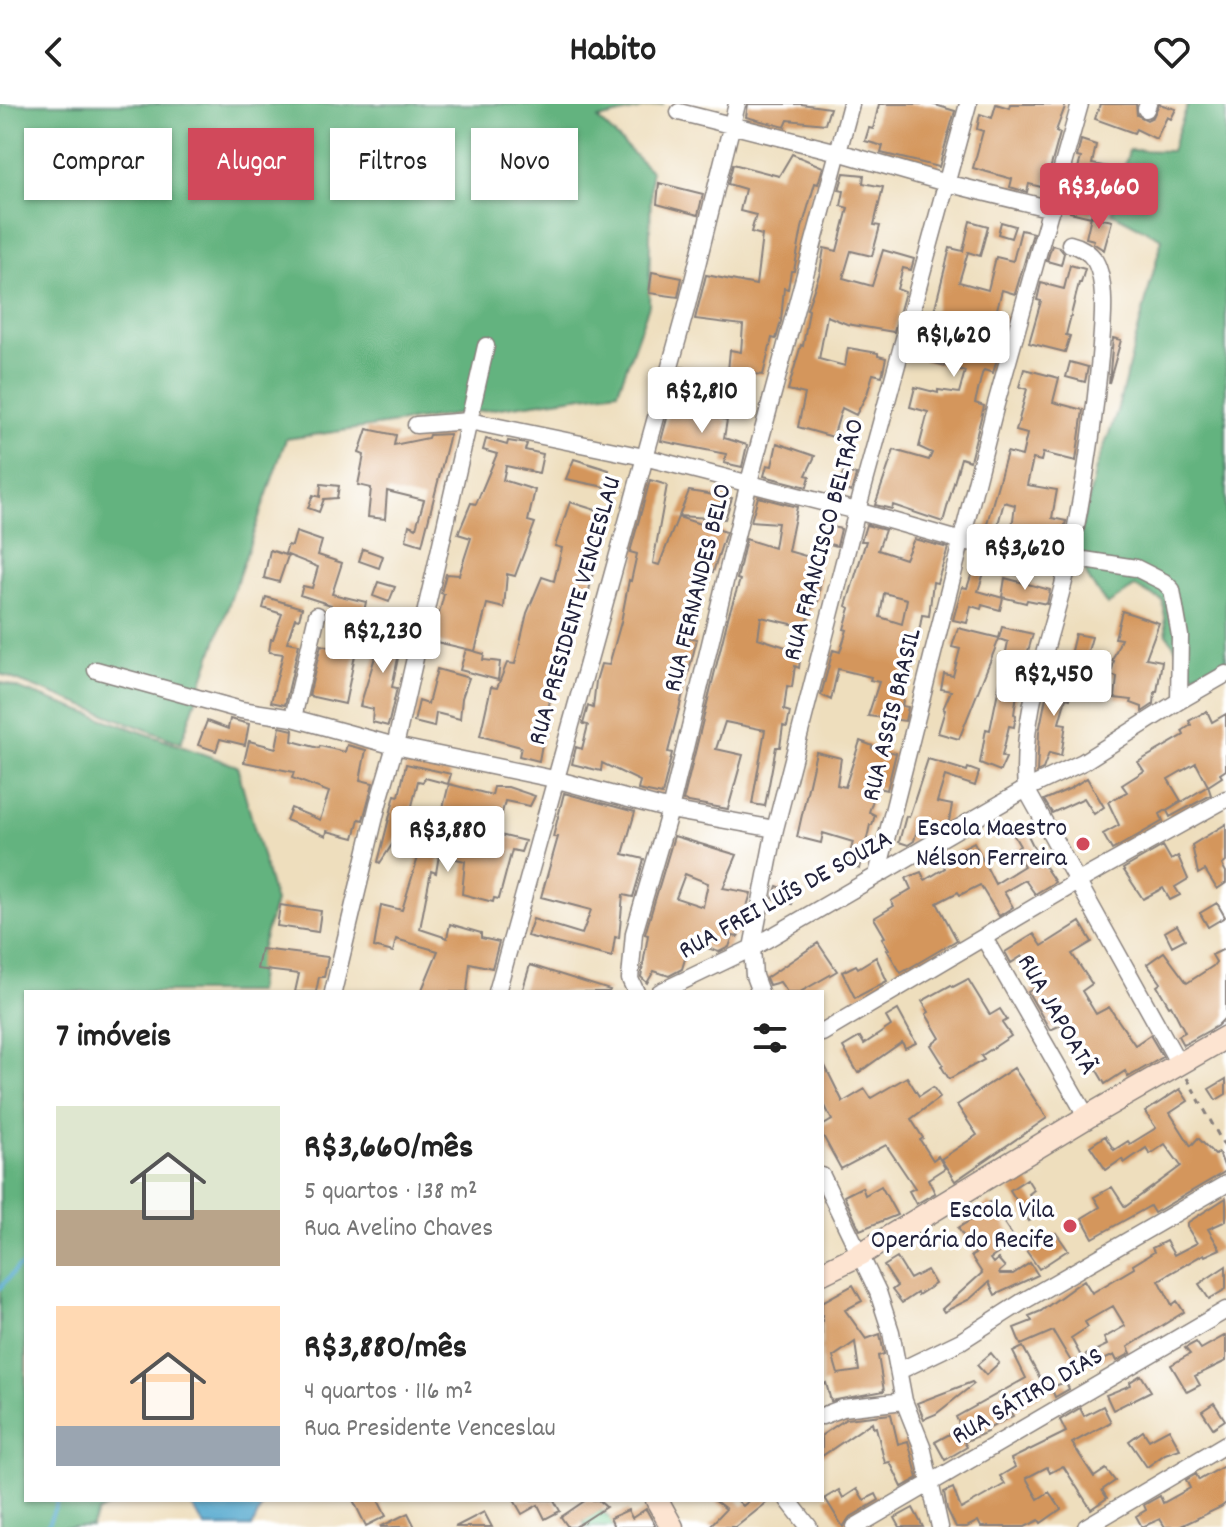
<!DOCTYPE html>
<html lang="pt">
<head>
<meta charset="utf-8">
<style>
  :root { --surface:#fff; --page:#f2f2f2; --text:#222; --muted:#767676; --accent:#d1495b }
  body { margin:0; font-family:Dekko,sans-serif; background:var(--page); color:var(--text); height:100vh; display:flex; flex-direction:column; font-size:30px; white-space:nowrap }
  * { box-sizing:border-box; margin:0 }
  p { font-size:26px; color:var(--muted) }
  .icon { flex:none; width:44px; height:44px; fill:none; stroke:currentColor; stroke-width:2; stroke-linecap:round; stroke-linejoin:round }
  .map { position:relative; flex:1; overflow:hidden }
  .panel { position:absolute; left:24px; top:886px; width:800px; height:512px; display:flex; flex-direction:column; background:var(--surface); border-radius:0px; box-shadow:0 2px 6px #0004 }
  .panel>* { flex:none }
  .hud { position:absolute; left:24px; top:24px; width:800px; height:72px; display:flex; gap:16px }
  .price { position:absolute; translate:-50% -68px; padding:0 18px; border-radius:8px; background:#fff; color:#222; font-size:26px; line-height:52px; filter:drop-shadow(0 2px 4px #0008) }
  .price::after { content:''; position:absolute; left:50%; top:48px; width:24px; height:18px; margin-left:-12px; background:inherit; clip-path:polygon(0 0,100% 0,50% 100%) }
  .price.on { background:var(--accent); color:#fff }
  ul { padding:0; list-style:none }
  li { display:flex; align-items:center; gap:24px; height:200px; padding:0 32px }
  li span { display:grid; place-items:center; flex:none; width:224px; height:160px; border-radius:0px; color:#555 }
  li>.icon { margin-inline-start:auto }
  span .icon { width:96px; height:96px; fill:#fffc; stroke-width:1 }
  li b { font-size:34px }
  h2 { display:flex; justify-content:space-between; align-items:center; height:96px; padding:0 32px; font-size:34px }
  .tag { padding:0 28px; border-radius:0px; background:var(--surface); box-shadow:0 2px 6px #0004; font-size:28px; line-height:72px }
  .tag.on { background:var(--accent); color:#fff }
  header { display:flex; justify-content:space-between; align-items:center; height:104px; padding:0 32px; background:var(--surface); font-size:36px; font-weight:800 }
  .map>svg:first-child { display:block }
  .green { fill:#7ad196; stroke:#4e7a68; stroke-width:2 }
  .forest { fill:#63b37f; stroke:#426a5d; stroke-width:2 }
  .water { fill:#52a8ce; stroke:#3a6584; stroke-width:2 }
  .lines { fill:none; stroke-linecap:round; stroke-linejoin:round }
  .stream { stroke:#52a8ce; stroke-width:4 }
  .building { fill:#d4965b; fill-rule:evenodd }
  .minor-casing { stroke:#88807c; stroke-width:19 }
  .secondary-casing { stroke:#88807c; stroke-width:25 }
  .path { stroke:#88807c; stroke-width:3; stroke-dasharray:6 6; stroke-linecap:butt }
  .minor { stroke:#fff; stroke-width:16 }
  .secondary { stroke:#fde4d1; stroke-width:22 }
  .poi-dot { fill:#d1495b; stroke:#fff; stroke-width:3 }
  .labels { text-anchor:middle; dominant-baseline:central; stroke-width:7; stroke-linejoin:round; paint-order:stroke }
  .street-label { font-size:26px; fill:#22223b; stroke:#fff }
  .poi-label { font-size:26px; fill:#22223b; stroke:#fff; text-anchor:end }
</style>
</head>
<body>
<header><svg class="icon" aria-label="back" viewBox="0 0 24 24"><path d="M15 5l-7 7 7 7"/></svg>Habito<svg class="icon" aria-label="heart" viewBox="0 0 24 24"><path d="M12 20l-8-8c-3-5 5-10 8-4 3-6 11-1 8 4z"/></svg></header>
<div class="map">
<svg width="1226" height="1423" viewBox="0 0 1226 1423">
  <rect width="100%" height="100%" fill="#fff"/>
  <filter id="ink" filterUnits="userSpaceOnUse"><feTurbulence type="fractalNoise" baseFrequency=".0125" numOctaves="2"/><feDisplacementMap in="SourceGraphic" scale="16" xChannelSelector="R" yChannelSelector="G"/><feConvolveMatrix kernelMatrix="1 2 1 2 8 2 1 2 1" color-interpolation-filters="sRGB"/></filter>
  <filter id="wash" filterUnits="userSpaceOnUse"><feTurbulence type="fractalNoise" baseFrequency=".006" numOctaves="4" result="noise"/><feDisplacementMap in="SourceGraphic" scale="32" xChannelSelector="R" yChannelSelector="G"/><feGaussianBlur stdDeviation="1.8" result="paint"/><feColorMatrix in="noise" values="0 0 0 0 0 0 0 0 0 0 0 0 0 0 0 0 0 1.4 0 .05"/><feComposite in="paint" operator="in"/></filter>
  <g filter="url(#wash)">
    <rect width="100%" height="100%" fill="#eedebd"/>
    <path class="green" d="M600,1406L610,1414L614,1423H587L583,1418Z"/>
    <path class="forest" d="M0,0H664L598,15L651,67L649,201L618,287L286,335L181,639L0,570Z
      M1188,0H1226V556L1193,570L1167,531L1163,497L1135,483L1107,501L1089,476L1077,445L1096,364L1116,311L1162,135L1112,109L1129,46L1171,47Z
      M0,578L237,662L275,798L261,845L257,888H26V1396H123L98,1408L91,1423H0Z"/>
    <path class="water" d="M188,1396H265L252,1423H205Z"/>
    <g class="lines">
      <path class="stream" d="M0,1184L17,1164L26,1160
        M47,1423L58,1396"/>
    </g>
    <g id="blocks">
      <path class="building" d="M748,0H801L830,4L825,20L788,16L785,23L746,13Z
        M879,0H932L955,7L939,63L881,49L883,42L865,37L869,24L873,25Z
        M996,0L1009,4L1010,0H1066L1056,27L1060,29L1045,84L1029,80L1027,88L1010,83L1012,75L973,64L983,27L977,25L980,10L992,14Z
        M1100,0H1136L1137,11L1147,16L1153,13L1159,0L1176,5L1171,15L1167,13L1156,35L1136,25L1134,29L1095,15Z
        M1081,36L1096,41L1092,60L1120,65L1116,90L1098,87L1091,113L1070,108L1074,92L1070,91L1081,54L1077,53Z
        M792,50L823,63L818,80L815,79L802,124L794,167H791L788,185L784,184L781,217L776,235L772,234L763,271L728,267L730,246L741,248L743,221L695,215L706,171L756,181L762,131L751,128L756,111L740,107L745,85L728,80L733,60L779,72Z
        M844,69L864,71L863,79L883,83L874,121L880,122L872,152L851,147L843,174L872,182L883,146L914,155L911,166L903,164L897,185L905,188L894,228L847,220L827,212L819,255L845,262L848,244L878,249V252L886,254L882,272L873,270L867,290L856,311L842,304L833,333L798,323L805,290L788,286L801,241L803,242L809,206L807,205L820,168L824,144L837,147L848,104L841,102L844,87L839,86Z
        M659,79L703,90L698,111L657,100Z
        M1091,112L1112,117L1104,146L1093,139L1094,136L1086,134Z
        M970,117L988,122L980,152L968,148L959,178L988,186L996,153L1013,157L1021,126L1033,129L1015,190L1002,186L996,209L1009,213L993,269L984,266L982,270L975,299L984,302L970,357L961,354L943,418L893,401L892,405L875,401L894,346L929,356L932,349L919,343L928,308L910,303L915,283L938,289V286L959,289L965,267L923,256L924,252L912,247L915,236L926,239L950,144L963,147Z
        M1001,118L1015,122L1011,134L998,130Z
        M1052,141L1059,143L1064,149L1061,161L1047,157Z
        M1070,161L1085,165L1081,179H1079L1066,231L1070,232L1065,248L1029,239L1041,197L1037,196L1041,179L1064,185Z
        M652,168L682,174L678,193L649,189Z
        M1113,234L1121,236L1109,279Z
        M1070,258L1088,263L1085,278L1066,273Z
        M682,263L711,269L705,287L680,284Z
        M1024,265L1059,274L1053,298L1083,306L1076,357L1043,349L1041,357L1033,355L1027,381L1057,386L1052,414L1066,417L1061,434L1012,424L1015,401L1004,398L995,431L978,428V422L986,423L1007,348L1022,352L1027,330L1016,327L1027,285L1019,283Z
        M670,303L727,316L724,334L747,341L742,363L724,359L726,350L661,337Z
        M367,325L396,331L394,341L428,334L429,331L450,330L422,441L406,436L409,421L416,424L424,396L387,387L385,415L368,413L371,384L358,381L364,351L359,349Z
        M486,335L507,341L508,337L527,340L525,346L543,350L539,369L506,362L503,376L535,386L528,417L535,419L515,472L507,470L504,504L487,500L475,547L432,537L444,490L441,489L446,470L459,471L471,434L458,430L471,399L476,400L497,350L483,346Z
        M777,339L815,352L806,371L810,372L807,383L764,372L767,361L772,362Z
        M574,355L609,366L605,383L566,375Z
        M844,367L856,371L851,388L838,383Z
        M650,376L667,381L653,459L659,461L678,413L726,428L713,468L704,466L698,488H701L687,533L697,535L668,648L672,649L662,691L638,686L640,677L602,659L601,667L572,660L576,643L582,645L588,621L583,620L588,602L593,604L596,577L601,560L609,561L621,518L629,476L631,477L637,450L630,448Z
        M321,380L339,382L337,394L324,395L319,408L308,404L313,391L320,393Z
        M689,387L732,394L725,415L679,412Z
        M758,393L797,403L788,447L809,453L814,441L825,442L817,472L821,473L818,497L815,496L805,523L761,513L758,534L801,548L799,564L795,562L792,583L787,582L784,606L790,608L787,623L783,622L780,643H776L765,702L752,700L765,626L725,618L716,645L743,651L728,705L683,697L729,510L740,476L737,475L746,435L774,444L778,419L751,417Z
        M570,398L605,409L592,459H595L587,496L575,494L573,501L569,500L564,525L573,526L568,546L560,543L548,590H551L539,657L519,652L521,643L480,632L491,583L497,584L507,559L515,560L527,509L542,473L554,477L562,444L555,442Z
        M824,421L841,425L837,442L818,437Z
        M866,421L885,426L878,446L905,455L914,435L948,444L937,479L933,478L929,512L922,511L913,564L908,563L902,602L908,603L905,617L868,612L879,578L870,576L871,573L838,565L831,596L821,591L833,546L840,548L847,526L844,525L850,504L846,502L866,437H861ZM884,489L907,495L902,520L880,513Z
        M296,428L322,437L318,451L342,459L332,490L366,498L345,600L309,592L321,541L334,544L342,515L328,512L331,501L300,491L303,482L312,484L318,463L285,450L288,441L292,442Z
        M363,445L383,452L379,464L359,457Z
        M270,446L288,452L279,478L264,474Z
        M973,466L984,469L978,487L1003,494L1000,506L982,501L981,505L971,502L967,519L953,516L962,483L967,484Z
        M1005,474L1050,486L1047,500L1027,496L1026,499L1002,493Z
        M378,478L395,483L389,498L373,492Z
        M266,493L302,504L299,515L295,514L287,538L299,540L285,601L271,598L283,550L269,548L271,535H273L282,510L263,504Z
        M1122,507L1159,519L1146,554L1162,557L1157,588H1155L1154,600L1142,608V603L1131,599L1132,596L1115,594L1117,573L1111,571L1114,557H1112L1121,535L1115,534Z
        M387,514L404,523L394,553L398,554L392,583L397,584L388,622L372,618L373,605L360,602Z
        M1002,523L1033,530L1024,561L1027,562L1023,584L1018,583L1014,610L1016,611L1014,623L1009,622L1002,652L1006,654L1000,667L980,659L986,625L990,626L1008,538L999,535L959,635L938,629L945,606L943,605L951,587L941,585L944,570L953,572L960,545L952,543L958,524L999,534Z
        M1075,530L1092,533L1081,572L1066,568Z
        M466,545L484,550L483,556L500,558L498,576L460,566Z
        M437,565L469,574L462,594L460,615L436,609L434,623L414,618L419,597L428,600Z
        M1051,568L1075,573L1070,595L1066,594L1059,619L1066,620L1061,652L1049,649L1043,665L1037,668L1039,628Z
        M1207,607L1212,618L1226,610V666L1220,670L1222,673L1208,682L1196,659L1168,675L1181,697L1160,710L1163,717L1112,746L1103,730L1119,721L1108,698L1127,688L1122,681L1144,667L1138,658L1184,631L1182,627L1191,621L1189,617Z
        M230,615L249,620L245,641L220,635L216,647L198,641L207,617L228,625Z
        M280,623L293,626L292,637L319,644L320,642L345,648L347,641L366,646L360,676L373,679L363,716L359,715L354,734L327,727L326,732L286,716L291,704L320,716L329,688L292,674L294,668L244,658L249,637L276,644Z
        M860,637L873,642L872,644L896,649L887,686L877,684L869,708L875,711L872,721H870L860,765L847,761L853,738L823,729L821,739L797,733L816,648L841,654L837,681L845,683Z
        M928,655L967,667L968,664L979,668L975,682L945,672L937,698L952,701L949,717L935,725L918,722L914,737L908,741L899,738L906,712L909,713Z
        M406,660L451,670L448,680L425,674L423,678L418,677L411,706L440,716L449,680L492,691L494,683H508L535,692L530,702L505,697L499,722L465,708L458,734L484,740L487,728L525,737L521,748L512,746L499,795L494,794L493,798L462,790L465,757L439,751L436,769L431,767L420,825L447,834L450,820L481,829V834L499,838L492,864L470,859L467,888H421L438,847L396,835L393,848L374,843L381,801L402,806L423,737L399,730L380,759L378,758L395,691L399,692Z
        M1087,674L1104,703L1094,710L1084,694L1052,709L1044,696L1069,685Z
        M1208,682L1211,691L1170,713L1167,707Z
        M564,689L635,708L623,750L644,755L633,793L623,791L619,834L615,833L612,853L527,832L533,815L582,830L591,806L541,793L558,733H553Z
        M1226,720V758L1222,761L1226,768V779L1217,785L1205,766L1198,770L1192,741Z
        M1024,723L1039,754L1055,778L1035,790L1025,776L1004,788L1013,803L999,812L980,781L960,791L958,788L937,799L957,836L901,869L887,846L889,845L882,834L885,833L874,814L894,802L891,797L911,785L906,774L921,768L925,776L945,764L942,758L953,752L948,751L974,738L995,780L1024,762L1014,746L1020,742L1013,730Z
        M674,732L737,751L723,784L751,789L738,833L733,832L729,843L719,848L690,838L682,865L669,872L654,867L647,879L641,873L648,831L645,830ZM685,770L708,779L703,803L676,794Z
        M1163,742L1171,756L1178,752L1188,775L1175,783L1180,791L1170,796L1163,784L1143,795L1123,765Z
        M777,782L795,789L792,800L773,794Z
        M1217,799L1225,813L1208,823L1200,809Z
        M280,801L321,807L318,828L277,822Z
        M1080,818L1092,838L1072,850L1092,880L1082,887L1096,910L1109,903L1135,941L1150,931L1163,953L1128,973L1125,967L1105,980L1068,918L1050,926L1028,888L1041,880L1022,852L1011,859L1005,848L1034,830L1042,842Z
        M1177,821L1185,835L1172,842L1165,828Z
        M818,839L837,867L800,888H787L780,878L769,881L766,874Z
        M1226,844V913L1217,922L1183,941L1178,932L1185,928L1171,901L1169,902L1157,882L1161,879L1147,860L1164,848L1187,879L1213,862L1216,858L1212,851Z
        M261,845L328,853L324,873H319L316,888H295L299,870L257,865Z
        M876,853L887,877L855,894L842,868L856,861L858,864Z
        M530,861L610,886L609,888H522Z
        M968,875L990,911L1000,905L1007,916L1002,919L1011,932L981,952L984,956L949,975L941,962L943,960L931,941L940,934L926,910L929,908L922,897L951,881L953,883Z
        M898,906L916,939L905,944L902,938L858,969L843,943L860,933L864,940L891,922L886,913Z
        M822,956L843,998L865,985L871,994L907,973L919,992L933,983L940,993L911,1015L923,1034L920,1036L933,1056L938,1052L945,1064L928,1075L935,1089L916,1100L909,1087L915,1084L886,1041L841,1065L822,1030V1022L832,1016L822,996Z
        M1014,964L1047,1014L955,1077L941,1055L977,1031L957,1001Z
        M1226,975V990L1216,996L1209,985Z
        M1180,985L1188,997L1170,1009L1191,1042L1198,1034L1215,1051L1219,1049L1226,1067L1154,1109L1150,1102L1093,1134L1082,1114L1100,1103L1094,1093L1112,1083L1125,1103L1181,1062L1165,1040L1150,1050L1146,1044L1124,1059L1122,1055L1106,1066L1090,1042L1105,1032L1114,1046L1128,1037L1130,1040L1156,1024L1145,1008Z
        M1027,1075L1034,1086L1029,1090L1042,1109L1029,1117L1010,1086Z
        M881,1082L897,1111L860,1126L844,1092L862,1083L865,1091Z
        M1226,1094V1117L1208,1125L1220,1145L1205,1152L1204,1150L1159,1176L1172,1201L1177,1197L1184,1208L1128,1243L1131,1249L1117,1257L1114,1251L1091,1262L1086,1251L1107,1241L1104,1234L1125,1222L1113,1202L1085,1218L1088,1223L1071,1234L1082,1254L1072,1259L1053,1227L1021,1241L1014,1224L1032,1217L1029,1212L1041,1207L1084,1176L1092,1189L1134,1164L1133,1161L1154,1148L1152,1144L1166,1137L1174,1151L1197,1139L1187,1123V1119Z
        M990,1098L1016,1137L990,1155L993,1159L998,1155L1005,1163L999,1168L1000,1170H1013L1030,1159L1038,1171L995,1191L989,1178L970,1195L944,1208L942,1205L982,1169L971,1152L975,1150L958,1124L977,1112L974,1108Z
        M1056,1129L1068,1146L1039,1165L1023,1142L1033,1136L1037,1142Z
        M897,1154L910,1175L927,1166L935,1180L918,1191L917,1189L902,1199L892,1186L897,1182L884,1162Z
        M1226,1162V1185L1209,1195L1199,1180Z
        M853,1181L862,1197L845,1206L866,1235L880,1230L884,1250L878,1252L884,1287L831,1297L826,1279L822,1281V1198ZM855,1238L859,1267L838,1270L833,1253Z
        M1226,1231V1257L1195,1272L1200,1281L1187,1288L1171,1261L1190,1250L1185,1244L1196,1238L1201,1245Z
        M1023,1243L1047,1287L1024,1300L1011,1309L1013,1312L986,1326L987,1328L964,1338L967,1343L945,1356L935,1338L961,1324L956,1313L1026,1274L1013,1248Z
        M991,1249L999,1259L986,1271L977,1261Z
        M1141,1271L1151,1287L1113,1306L1106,1291L1131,1281L1130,1278Z
        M972,1278L974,1280L936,1310L924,1315L917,1299Z
        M1066,1278L1069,1285L1055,1293L1051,1283Z
        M1214,1299L1225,1316L1213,1324L1202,1307Z
        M1103,1302L1111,1318L1072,1339L1094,1373L1106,1365L1115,1377L1102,1386L1107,1394L1091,1405L1063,1362L1050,1369L1047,1363L1026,1374L1038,1395L1049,1388L1061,1405L1041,1419L1039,1416L1025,1423H981L978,1417L967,1423H956L947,1405L944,1388L953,1384L961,1405L977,1396L1005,1380L1000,1372L1015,1363L1011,1355L1066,1328L1060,1316L1080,1304L1084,1312Z
        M891,1310L898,1340L908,1337L918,1374L902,1383L890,1358L885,1359L876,1323L873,1324L872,1318L822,1352V1331L846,1315Z
        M1169,1325L1180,1345L1165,1350L1147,1363L1129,1337L1143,1327L1149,1336Z
        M1226,1361V1399L1221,1403L1179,1423H1165L1160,1415L1142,1423L1136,1412L1146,1406L1144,1401L1160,1392L1163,1399L1190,1384L1186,1376L1196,1370L1199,1376Z
        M857,1385L864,1396L876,1390L879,1396L849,1414L843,1423L825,1394L839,1386L843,1394Z
        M353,1396H378L386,1412L366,1422Z
        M514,1396H554L560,1407L545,1415L538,1401L522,1410Z
        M586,1396H598L606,1403L575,1423H568L561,1413Z
        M714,1396H737L743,1402L750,1396H770L736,1423H709L726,1405Z
        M913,1404L923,1423H900L895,1414Z
        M646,1405L656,1423H614L610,1414L628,1406L632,1414Z
        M484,1408L492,1423H455Z
        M408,1409L415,1423H380Z"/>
    </g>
  </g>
  <g filter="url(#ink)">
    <use href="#blocks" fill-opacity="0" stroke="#88807c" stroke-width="2"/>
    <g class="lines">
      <g class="minor-casing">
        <path id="minor" d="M1146,5L1148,0
          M679,8L838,48L946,79L1052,105
          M1070,140C1079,142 1090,148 1095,157C1108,180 1102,227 1100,253C1094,320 1084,386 1070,452C1054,528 1019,606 1026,685L1179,960
          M416,321L469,317L644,353L857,407L962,437L1136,464L1164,478L1172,486L1180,532L1179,597
          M96,566L241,606L293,614L395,642L554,675L670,706L775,725
          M293,614L317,511
          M877,771L996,300L1080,0
          M984,834L1087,1013
          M333,888L378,700L395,642L486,242
          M497,888L686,205L737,0
          M636,888L630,875L634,829L670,706L749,378L851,0
          M660,888L752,844L1026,685L1083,658L1179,597L1226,570
          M760,888L754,872L752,844L775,725L857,407L968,0
          M822,929L1077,778L1226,695
          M822,1072L878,1188L891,1228L904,1297L922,1342L940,1423
          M899,1267L961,1237L1022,1198L1226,1080
          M822,1312L843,1304L904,1297
          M788,1396L809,1423
          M855,1423L1226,1206
          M1086,1423L1226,1340"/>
      </g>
      <g class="secondary-casing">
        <path id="secondary" d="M822,1169L861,1150L1087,1013L1226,933
          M657,1396L672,1423"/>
      </g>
      <path class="path" d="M1187,974L1226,1045"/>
      <use href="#minor" class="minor"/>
      <use href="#secondary" class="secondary"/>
    </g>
  </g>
  <g class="poi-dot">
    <circle cx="1083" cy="740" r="8"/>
    <circle cx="1070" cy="1122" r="8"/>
  </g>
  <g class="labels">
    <g class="street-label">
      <text transform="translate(825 436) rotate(-75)">RUA FRANCISCO BELTRÃO</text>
      <text transform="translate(699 484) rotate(-76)">RUA FERNANDES BELO</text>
      <text transform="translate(576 507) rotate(-74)">RUA PRESIDENTE VENCESLAU</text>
      <text transform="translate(893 611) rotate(-76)">RUA ASSIS BRASIL</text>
      <text transform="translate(786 792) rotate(-29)">RUA FREI LUÍS DE SOUZA</text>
      <text transform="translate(1056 911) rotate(60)">RUA JAPOATÃ</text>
      <text transform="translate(1028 1293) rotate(-30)">RUA SÁTIRO DIAS</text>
    </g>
    <g class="poi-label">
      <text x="1067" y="725">Escola Maestro<tspan x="1067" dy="30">Nélson Ferreira</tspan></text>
      <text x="1054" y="1107">Escola Vila<tspan x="1054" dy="30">Operária do Recife</tspan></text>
    </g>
  </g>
</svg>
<b class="price on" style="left:1099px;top:127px">R$3,660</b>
<b class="price" style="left:954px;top:275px">R$1,620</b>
<b class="price" style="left:702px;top:331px">R$2,810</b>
<b class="price" style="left:1025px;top:488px">R$3,620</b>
<b class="price" style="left:383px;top:571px">R$2,230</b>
<b class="price" style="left:1054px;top:614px">R$2,450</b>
<b class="price" style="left:448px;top:770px">R$3,880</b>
<div class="hud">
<a class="tag">Comprar</a>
<a class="tag on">Alugar</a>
<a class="tag">Filtros</a>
<a class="tag">Novo</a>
</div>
<section class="panel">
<h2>7 imóveis<svg class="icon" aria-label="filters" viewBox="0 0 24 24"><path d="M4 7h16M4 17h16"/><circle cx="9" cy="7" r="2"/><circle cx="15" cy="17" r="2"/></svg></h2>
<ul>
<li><span style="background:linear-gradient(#dfe7d0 65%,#b9a48a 0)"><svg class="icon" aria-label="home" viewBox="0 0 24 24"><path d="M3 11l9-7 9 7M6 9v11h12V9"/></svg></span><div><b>R$3,660/mês</b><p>5 quartos · 138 m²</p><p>Rua Avelino Chaves</p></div></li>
<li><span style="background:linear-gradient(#ffd9b3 75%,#9aa5b1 0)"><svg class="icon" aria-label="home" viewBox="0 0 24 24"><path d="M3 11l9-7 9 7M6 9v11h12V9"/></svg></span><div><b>R$3,880/mês</b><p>4 quartos · 116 m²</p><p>Rua Presidente Venceslau</p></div></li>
</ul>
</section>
</div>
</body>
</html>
